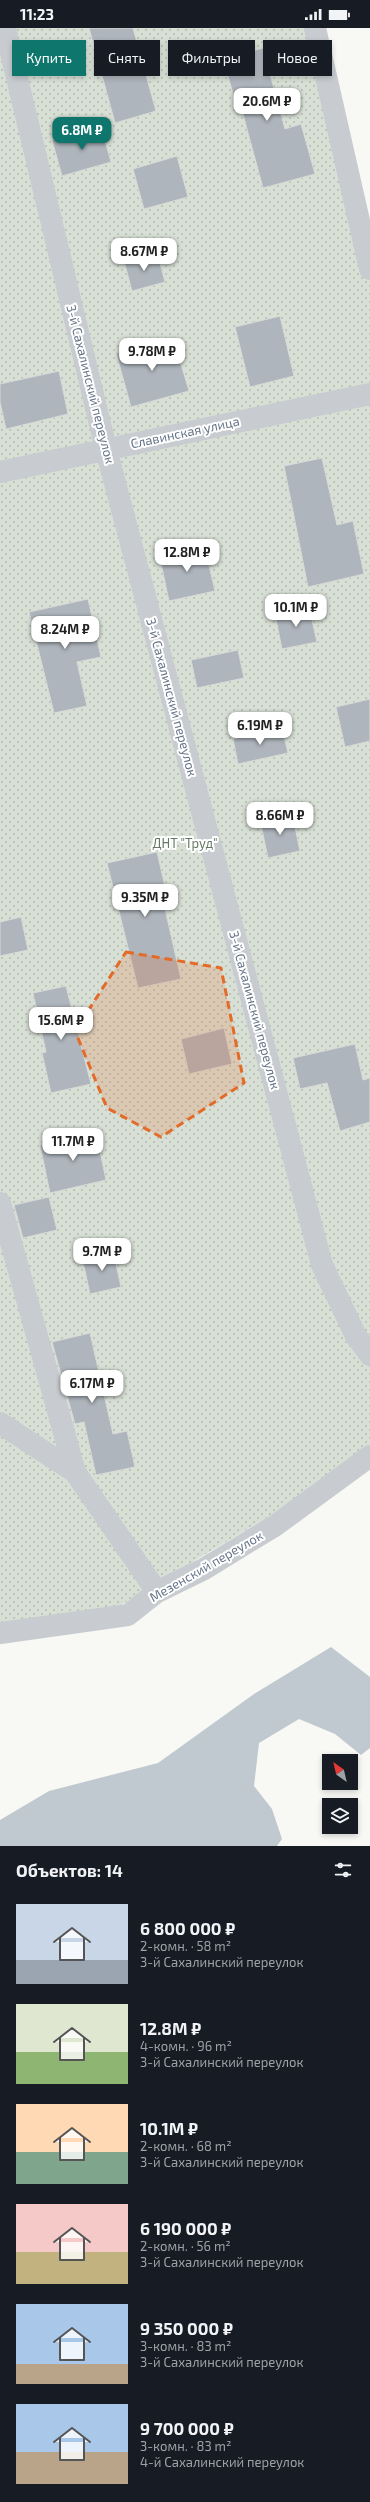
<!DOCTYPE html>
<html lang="ru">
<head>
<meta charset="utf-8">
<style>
  :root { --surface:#171b24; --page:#20242c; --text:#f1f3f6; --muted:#9ea1a6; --accent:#0f766e }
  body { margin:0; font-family:"Exo 2",sans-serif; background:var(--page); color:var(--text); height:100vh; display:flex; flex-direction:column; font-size:15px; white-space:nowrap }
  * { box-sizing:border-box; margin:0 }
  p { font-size:13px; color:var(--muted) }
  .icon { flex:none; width:22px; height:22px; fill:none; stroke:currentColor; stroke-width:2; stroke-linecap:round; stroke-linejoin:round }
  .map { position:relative; height:1818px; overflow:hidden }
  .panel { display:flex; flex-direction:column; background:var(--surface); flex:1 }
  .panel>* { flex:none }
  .top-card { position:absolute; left:12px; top:12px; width:346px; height:36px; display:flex; gap:8px }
  .needle { width:26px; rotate:326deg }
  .buttons { position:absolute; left:322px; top:1726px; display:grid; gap:8px }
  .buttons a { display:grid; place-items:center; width:36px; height:36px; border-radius:0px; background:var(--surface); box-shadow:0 2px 6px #0003; font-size:20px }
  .price { position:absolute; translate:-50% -34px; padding:0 9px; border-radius:8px; background:#fff; color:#222; font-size:13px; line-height:26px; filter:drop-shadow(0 1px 2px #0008) }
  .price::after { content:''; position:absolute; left:50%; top:24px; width:12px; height:9px; margin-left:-6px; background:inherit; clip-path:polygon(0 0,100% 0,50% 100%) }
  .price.selected { background:var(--accent); color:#fff }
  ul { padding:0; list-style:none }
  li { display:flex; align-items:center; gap:12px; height:100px; padding:0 16px }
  li span { display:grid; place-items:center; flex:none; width:112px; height:80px; border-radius:0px; color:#555 }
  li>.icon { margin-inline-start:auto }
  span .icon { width:48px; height:48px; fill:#fffc; stroke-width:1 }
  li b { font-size:17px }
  h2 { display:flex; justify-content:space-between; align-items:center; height:48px; padding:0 16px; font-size:17px }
  .tag { padding:0 14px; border-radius:0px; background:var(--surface); box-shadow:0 2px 6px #0003; font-size:14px; line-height:36px }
  .tag.selected { background:var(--accent); color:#fff }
  .status { display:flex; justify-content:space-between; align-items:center; height:28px; padding:0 20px; background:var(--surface); direction:ltr }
  .status svg { height:11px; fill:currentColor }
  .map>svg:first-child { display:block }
  .grass { fill:url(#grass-dots) }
  .water { fill:#c0c9cf }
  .building { fill:#aeb5bc; stroke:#d9dad7 }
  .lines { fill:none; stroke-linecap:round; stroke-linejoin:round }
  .minor { stroke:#c8cbcf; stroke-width:22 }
  .marked { fill:#e46b27; fill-opacity:0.2; stroke:#e46b27; stroke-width:3; stroke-dasharray:8 5; stroke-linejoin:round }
  .labels { text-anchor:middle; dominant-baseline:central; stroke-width:4; stroke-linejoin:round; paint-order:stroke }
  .street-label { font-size:13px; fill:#667488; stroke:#fff }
  .park-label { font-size:13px; fill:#637961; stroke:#fff }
</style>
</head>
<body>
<div class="status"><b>11:23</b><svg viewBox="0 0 49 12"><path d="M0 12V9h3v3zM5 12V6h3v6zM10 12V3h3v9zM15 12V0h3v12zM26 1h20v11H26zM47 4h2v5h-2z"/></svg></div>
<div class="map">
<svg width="370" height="1818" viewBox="0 0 370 1818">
  <defs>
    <pattern id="grass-dots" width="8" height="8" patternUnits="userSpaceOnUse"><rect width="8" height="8" fill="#d8e0d6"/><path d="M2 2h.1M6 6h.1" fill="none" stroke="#b3bab3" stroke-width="1.8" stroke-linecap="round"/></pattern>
  </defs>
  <rect width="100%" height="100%" fill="#f8f8f5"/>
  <path class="grass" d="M0,0H320L370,210V1420L301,1469L88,1597L0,1611Z"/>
  <path class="water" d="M331,1619L370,1649V1720L361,1727L335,1706L299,1691L259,1715L254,1758L272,1781L282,1811L277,1818H0V1792L49,1763L158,1735L254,1666Z"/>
  <path class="building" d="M89,0H133L156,83L115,95Z
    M263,20L285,101L301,96L315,146L263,160L238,68L234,69L223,31Z
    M101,98L111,134L62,148L52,112Z
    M177,128L188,169L144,181L133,141Z
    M157,224L165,254L132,263L124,233Z
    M280,288L294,348L250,359L235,299Z
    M173,309L189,363L131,379L116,325Z
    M59,343L68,386L6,401L0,374V356Z
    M322,430L337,497L353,493L364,546L308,559L284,438Z
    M204,516L215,563L169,573L159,526Z
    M88,571L101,629L77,634L87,678L54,685L29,584Z
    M309,579L317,614L282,621L275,587Z
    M238,622L244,650L197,660L191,632Z
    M370,671V713L345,719L336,679Z
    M282,700L288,725L238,736L233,711Z
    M292,785L300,823L268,830L260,792Z
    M157,824L170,880L165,881L181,951L138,960L107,835Z
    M21,889L28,922L0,928V894Z
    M66,958L91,1056L51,1065L42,1025L46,1024L33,965Z
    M224,1000L232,1036L189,1046L181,1011Z
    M355,1016L363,1052L370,1050V1094L340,1103L327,1055L300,1061L293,1030Z
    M96,1104L106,1152L50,1165L40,1117Z
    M49,1169L57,1202L23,1210L14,1177Z
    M113,1222L121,1259L90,1266L82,1229Z
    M90,1305L113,1406L127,1403L135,1439L96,1447L84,1394L75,1396L52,1314Z"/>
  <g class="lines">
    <path class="minor" d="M5,0L106,421L322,1237L356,1308L370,1327
      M315,0L370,241
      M0,444L370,366
      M0,1175L75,1444L157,1564
      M0,1395L75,1444
      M0,1605L128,1587L157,1564L204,1541L276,1497L370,1428"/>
  </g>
  <path class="marked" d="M126,924L221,940L244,1055L161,1109L107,1080L75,1003Z"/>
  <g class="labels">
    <g class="street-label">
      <text transform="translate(91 356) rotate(76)">3-й Сахалинский переулок</text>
      <text transform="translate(185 404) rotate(-12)">Славинская улица</text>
      <text transform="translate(172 669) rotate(75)">3-й Сахалинский переулок</text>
      <text transform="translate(255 982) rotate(75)">3-й Сахалинский переулок</text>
      <text transform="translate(206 1538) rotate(-30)">Мезенский переулок</text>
    </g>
    <g class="park-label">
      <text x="185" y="815">ДНТ "Труд"</text>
    </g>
  </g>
</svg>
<div class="buttons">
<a><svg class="needle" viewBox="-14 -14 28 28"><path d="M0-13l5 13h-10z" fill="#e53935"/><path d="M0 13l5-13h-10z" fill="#9ea1a6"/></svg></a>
<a><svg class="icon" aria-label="layers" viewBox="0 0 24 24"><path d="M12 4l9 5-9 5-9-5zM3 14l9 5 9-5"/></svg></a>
</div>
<b class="price" style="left:267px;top:94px">20.6M ₽</b>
<b class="price selected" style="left:82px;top:123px">6.8M ₽</b>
<b class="price" style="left:144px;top:244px">8.67M ₽</b>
<b class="price" style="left:152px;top:344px">9.78M ₽</b>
<b class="price" style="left:187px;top:545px">12.8M ₽</b>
<b class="price" style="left:296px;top:600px">10.1M ₽</b>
<b class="price" style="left:65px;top:622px">8.24M ₽</b>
<b class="price" style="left:260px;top:718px">6.19M ₽</b>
<b class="price" style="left:280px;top:808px">8.66M ₽</b>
<b class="price" style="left:145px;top:890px">9.35M ₽</b>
<b class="price" style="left:61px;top:1013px">15.6M ₽</b>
<b class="price" style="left:73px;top:1134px">11.7M ₽</b>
<b class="price" style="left:102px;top:1244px">9.7M ₽</b>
<b class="price" style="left:92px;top:1376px">6.17M ₽</b>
<div class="top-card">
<a class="tag selected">Купить</a>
<a class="tag">Снять</a>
<a class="tag">Фильтры</a>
<a class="tag">Новое</a>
</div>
</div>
<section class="panel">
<h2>Объектов: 14<svg class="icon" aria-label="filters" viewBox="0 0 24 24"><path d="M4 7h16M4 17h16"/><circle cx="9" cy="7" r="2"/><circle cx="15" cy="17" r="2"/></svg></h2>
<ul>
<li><span style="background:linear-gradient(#c9d6e8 70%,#9aa5b1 0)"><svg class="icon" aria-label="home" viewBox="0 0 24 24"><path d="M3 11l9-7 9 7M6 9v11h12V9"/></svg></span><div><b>6 800 000 ₽</b><p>2-комн. · 58 m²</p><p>3-й Сахалинский переулок</p></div></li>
<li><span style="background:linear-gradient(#dfe7d0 60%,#8fb573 0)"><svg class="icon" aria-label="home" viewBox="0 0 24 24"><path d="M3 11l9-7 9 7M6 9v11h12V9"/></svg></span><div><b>12.8M ₽</b><p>4-комн. · 96 m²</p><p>3-й Сахалинский переулок</p></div></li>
<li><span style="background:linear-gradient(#ffd9b3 60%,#7fa58c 0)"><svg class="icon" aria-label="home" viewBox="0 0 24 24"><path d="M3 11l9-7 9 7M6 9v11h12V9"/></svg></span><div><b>10.1M ₽</b><p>2-комн. · 68 m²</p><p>3-й Сахалинский переулок</p></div></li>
<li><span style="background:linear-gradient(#f6c9c9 60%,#c2b280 0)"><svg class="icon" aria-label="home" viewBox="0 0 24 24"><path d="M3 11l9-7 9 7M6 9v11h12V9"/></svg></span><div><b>6 190 000 ₽</b><p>2-комн. · 56 m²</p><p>3-й Сахалинский переулок</p></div></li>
<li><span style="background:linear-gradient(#a9c7e8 75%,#b9a48a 0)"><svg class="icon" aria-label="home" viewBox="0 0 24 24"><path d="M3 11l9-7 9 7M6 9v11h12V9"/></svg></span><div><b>9 350 000 ₽</b><p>3-комн. · 83 m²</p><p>3-й Сахалинский переулок</p></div></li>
<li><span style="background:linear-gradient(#a9c7e8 60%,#b9a48a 0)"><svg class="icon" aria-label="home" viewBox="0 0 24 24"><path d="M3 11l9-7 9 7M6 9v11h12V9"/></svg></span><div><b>9 700 000 ₽</b><p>3-комн. · 83 m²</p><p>4-й Сахалинский переулок</p></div></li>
</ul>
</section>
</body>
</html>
